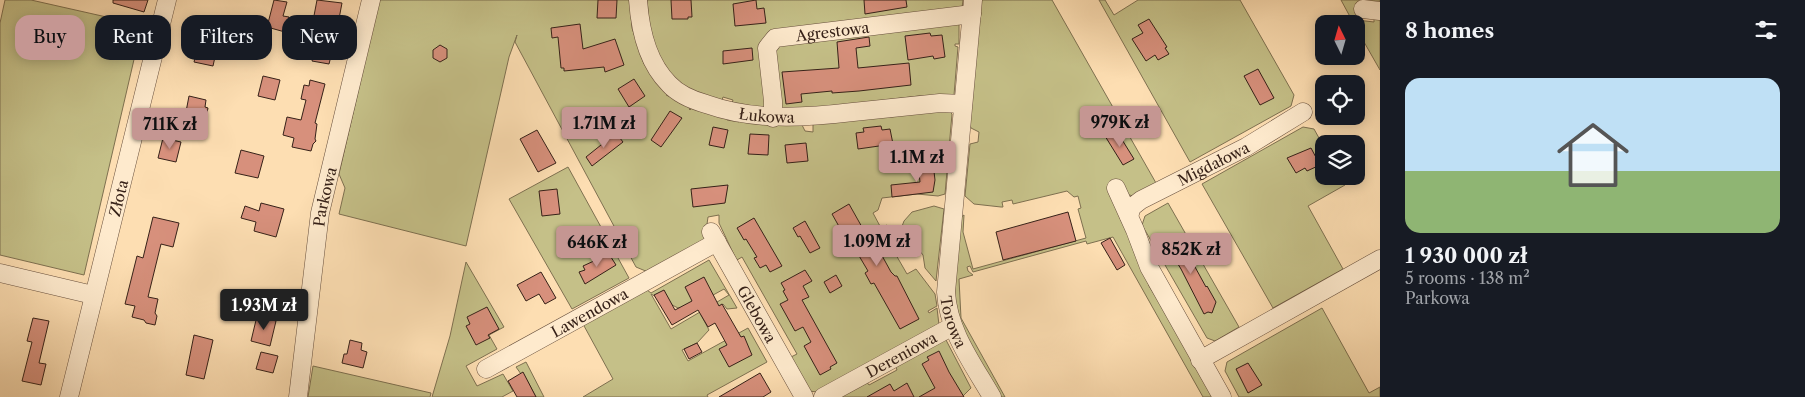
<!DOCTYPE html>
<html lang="en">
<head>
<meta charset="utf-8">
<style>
  :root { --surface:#171b24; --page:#20242c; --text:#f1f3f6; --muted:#9ea1a6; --line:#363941; --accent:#c59692 }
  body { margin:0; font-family:"Libre Caslon Text",serif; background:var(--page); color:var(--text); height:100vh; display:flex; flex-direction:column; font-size:19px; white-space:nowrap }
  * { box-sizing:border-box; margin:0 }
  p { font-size:16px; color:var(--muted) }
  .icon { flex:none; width:28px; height:28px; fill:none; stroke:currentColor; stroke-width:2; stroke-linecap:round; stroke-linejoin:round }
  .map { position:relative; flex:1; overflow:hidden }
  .panel { display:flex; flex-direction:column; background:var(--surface); width:425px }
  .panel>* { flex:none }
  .guide { position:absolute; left:15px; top:15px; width:475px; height:45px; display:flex; gap:10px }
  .needle { width:32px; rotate:355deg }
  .tools { position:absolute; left:1315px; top:15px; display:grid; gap:10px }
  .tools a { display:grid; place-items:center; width:50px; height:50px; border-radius:10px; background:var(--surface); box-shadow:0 2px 12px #0003; font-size:25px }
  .price { position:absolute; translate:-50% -42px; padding:0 11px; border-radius:5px; background:var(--accent); color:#111; font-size:16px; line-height:32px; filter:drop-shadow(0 1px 2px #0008) }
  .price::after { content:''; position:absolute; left:50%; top:30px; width:15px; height:11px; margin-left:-8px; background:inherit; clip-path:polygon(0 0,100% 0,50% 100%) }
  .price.selected { background:#222; color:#fff }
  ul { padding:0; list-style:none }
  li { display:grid; align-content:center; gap:10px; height:265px; padding:0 25px }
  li+li { border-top:1px solid var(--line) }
  li span { display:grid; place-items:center; height:155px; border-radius:15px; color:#555 }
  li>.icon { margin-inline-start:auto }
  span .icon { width:90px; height:90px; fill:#fffc; stroke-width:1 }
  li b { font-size:21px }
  h2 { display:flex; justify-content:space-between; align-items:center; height:60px; padding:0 25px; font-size:21px }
  .chip { padding:0 18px; border-radius:15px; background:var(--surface); box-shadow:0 2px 12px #0003; font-size:18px; line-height:45px }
  .chip.selected { background:var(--accent); color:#111 }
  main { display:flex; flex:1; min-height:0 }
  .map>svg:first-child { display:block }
  .green { fill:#c5c088; stroke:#7e7050; fill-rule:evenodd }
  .building { fill:#d7907c; stroke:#362118 }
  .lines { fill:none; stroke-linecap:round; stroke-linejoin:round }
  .minor-casing { stroke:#68503e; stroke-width:19 }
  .minor { stroke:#feeacd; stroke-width:18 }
  .labels { text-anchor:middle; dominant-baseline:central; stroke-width:5; stroke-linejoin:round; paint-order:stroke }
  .street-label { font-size:15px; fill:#362118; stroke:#feeacd }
</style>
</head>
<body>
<main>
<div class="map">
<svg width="1380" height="397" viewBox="0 0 1380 397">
  <rect width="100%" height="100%" fill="#fddeb2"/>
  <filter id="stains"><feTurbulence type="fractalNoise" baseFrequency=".004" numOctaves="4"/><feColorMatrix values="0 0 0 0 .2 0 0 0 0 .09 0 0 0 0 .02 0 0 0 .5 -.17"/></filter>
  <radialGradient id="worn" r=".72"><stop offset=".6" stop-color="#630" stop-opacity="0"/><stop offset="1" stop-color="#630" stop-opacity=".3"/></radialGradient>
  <path class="green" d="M5,0H31L142,25L84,275L0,255V23Z
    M379,0H630L632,28L644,64L669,92L666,95L691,106L689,109L690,110L693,107L728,115L727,120L739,122L740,118L802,125L805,131L813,132V123L890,115V117L899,116V114L948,110L952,114L945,194L938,196L917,194L882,198L878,210L873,213L881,228L887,225L892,233L896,246L892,248L907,274L916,269L935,294L937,306L928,311L929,313L937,308L939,325L817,392L809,391L789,358L797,354L742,257L737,260L735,257L719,223V215L708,217L705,239L700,245L648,272L636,267L515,42L517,35L509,57L466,246L339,214L345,188L339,174Z
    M647,0H963L962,8L771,31L769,107L731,106L733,100L723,97L721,103L685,91L659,62L649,22Z
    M979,0H1052L1156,183L1134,196L1124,194L1149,286L1219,397H1203L1113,237L1087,244L1086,241L973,272L970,266L967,267L968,271L973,275L959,279L961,318L1005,397H998L964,334L954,298L961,217L964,215L963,232L973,269L1086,238L1078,209L1081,208L1078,196L1074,197L1067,191L1013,204L1012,200L1002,202L1003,207H1001L974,204L965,196L970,144L978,142L979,132L971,128L968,120Z
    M1099,0H1105L1114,15L1138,0H1240L1294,95L1291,106L1190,162Z
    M1341,0H1380V13H1367L1366,18H1359L1357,20L1374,22V19H1380V70L1356,28V24H1354Z
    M959,24V44H955V46L958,47L954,95L952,96H919L782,112L775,43Z
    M1303,127L1314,129L1324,147V176H1340L1345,185L1308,206L1343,269L1273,308L1202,184Z
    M568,167L629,278L572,309L509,199Z
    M1168,203L1239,327L1215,341L1207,338L1142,225L1145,216Z
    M934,206L944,209L936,281L925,268L923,255L919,250L909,246L903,237L901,229L904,221L912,212Z
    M709,260L737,308L727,309L723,304L701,315L709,330L697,343L682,350L688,361L748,328L767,362L707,395L708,397H583L613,379L583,324L647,290L651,293ZM724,289L729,295L671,329L651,294L678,308L695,305Z
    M466,262L504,327L489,335L497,349L466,366L477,386L503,374L513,391L502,397H432L450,336Z
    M1322,308L1369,393L1380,387V397H1239L1225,371L1227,362Z
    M940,340H946L971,388L962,397H838L866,381L869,385L897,370L895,365Z
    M526,362L544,397H536L523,373L521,374L516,367Z
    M313,366L431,393L430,397H308Z"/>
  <path class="building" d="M113,0H148L144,12L113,3Z
    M274,0L287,2L283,16L289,17L285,32L267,27Z
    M317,0L342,3L338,24L326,22V24L313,21Z
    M598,0H617L616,18H597Z
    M671,0H691L692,17H688V19H672Z
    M756,0L757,9L764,8L766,23L735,26L733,4Z
    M864,0H906L907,7L865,14Z
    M1149,19L1167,47L1165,48L1169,54L1158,60L1155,55L1146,61L1132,39L1143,33L1138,25Z
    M580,24L583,49L615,39L624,65L605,72L604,67L564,71V68H561L558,37L552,38L551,28Z
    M930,33L931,36L942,35L945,57L934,59L933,56L908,60L905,36Z
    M869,37L870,46L856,48L858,68L909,63L911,85L859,91L832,93V91L801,94L802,102L786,104L782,72L839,68L837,42Z
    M200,39L218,43L213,66L194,62Z
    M317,42L337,46L334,57L331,56L329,64L312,61Z
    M440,45L447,49V58L440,62L433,58V50Z
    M752,48L753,60L723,64V51Z
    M1258,69L1274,98L1260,105L1244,76Z
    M263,76L280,80L275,100L258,96Z
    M634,79L645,96L629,107L618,89Z
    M310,80L325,84L315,123L317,124L315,139L316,141L313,144L311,151L292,147L294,138L283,135L287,117L301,120L306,100L301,99L304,85L309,86Z
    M189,96L206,100L205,107L208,108L205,122L196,119L191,123L189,118L185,117Z
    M670,111L682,118L661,147L651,140Z
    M881,126L882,130L890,129L893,144L858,149L856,133L864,132L863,128Z
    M713,127L728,130L724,148L709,145Z
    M537,130L556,163L538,172L520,139Z
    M1116,130L1134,159L1123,165L1105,136Z
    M616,133L623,142L592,166L586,157Z
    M750,134L769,135L768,155L748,154Z
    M163,138L181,142L176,162L158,158Z
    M806,143L808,161L787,163L785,145Z
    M1311,148L1320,165L1307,171L1305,168L1296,173L1287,158Z
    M241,150L264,156L258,178L235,173Z
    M933,163L935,180L933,192L892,197L891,185L920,182L918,164Z
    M728,185L725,203L693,207L691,189Z
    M557,189L560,214L542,216L539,191Z
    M261,203L284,209L276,237L254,231L256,222L241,218L245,206L259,211Z
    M849,204L867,236L873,233L883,251L880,252L891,272L895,276H897L919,319L900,329L874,283L871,284L865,273L868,271L852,244L850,246L832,214Z
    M1068,212L1076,241L1003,260L996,232Z
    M153,217L179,223L173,247L161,244L148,297L158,299L155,313L157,316L155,325L146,323L144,320L132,317L135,306L125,304L137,256L143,258Z
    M754,218L782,266L770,272L766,265L760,268L754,258L757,257L746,239L744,240L737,228Z
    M805,221L820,248L810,253L800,236L798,237L793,228Z
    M1178,236L1206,287L1207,286L1216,302L1212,313L1208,312L1204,314L1181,269L1176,261L1174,262L1164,244Z
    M1110,238L1125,265L1117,270L1101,243Z
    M609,254L616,265L585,284L579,272L585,270L583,266Z
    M805,270L812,281L803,286L809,297L802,300L837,363L830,367L831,369L820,375L804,346L811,342L803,327L795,331L780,304L788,300L783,291L785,290L781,283Z
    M541,272L556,298L545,304L539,294L526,301L517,285Z
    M836,275L842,286L830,293L824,282Z
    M704,277L719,306L722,304L741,337L744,336L752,355L729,367L719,349L727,345L715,323L708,327L698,310L672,325L654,295L664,290L675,310L692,301L685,287Z
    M487,307L499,329L488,335L490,338L476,345L466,326L470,324L467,317Z
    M257,316L276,321L270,346L251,341Z
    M33,318L49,321L39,363L46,364L41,385L22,381L32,342L27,341Z
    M194,335L213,340L204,379L186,375Z
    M350,340L362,343L361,350L367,352L363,368L342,363L344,354H347Z
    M697,343L702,352L689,359L684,349Z
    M939,351L949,372L964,397H919L935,388L922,364L929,360L927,357Z
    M261,352L278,356L273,373L256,369Z
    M1248,363L1262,385L1248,393L1236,369Z
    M523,372L536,397H517L508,381Z
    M760,373L771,392L763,397H719Z
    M907,383L914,397H867L890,384L894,391Z"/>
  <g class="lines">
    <g class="minor-casing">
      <g id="minor">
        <path id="s1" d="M638,0C640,29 648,63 669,84C679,95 692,100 706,104C754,121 803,118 853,112C882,109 911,106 940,103L963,104"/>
        <path id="s2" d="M973,0L946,292C948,331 973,364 992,397"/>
        <path d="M1363,9L1380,11"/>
        <path id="s3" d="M773,118V101L767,48L775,38L972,14"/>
        <path d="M1116,188L1135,230L1149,267L1222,397"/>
        <path id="s4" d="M1129,216L1132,207L1141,200L1246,147L1303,112"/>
        <path id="s5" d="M711,232L804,397"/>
        <path d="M0,273L93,295"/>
        <path d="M1200,360L1380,259"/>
        <path id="s6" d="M486,369L717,242"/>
        <path id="s7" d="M69,397L167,0"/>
        <path id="s8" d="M298,397L320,213L371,0"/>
        <path id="s9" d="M823,397L953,326"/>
      </g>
    </g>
    <use href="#minor" class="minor"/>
  </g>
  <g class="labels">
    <g class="street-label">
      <text stroke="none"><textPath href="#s3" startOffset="141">Agrestowa</textPath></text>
      <text stroke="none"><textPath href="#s1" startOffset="196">Łukowa</textPath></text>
      <text stroke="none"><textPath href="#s4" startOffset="102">Migdałowa</textPath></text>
      <text stroke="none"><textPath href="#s8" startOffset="202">Parkowa</textPath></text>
      <text stroke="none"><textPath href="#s7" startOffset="205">Złota</textPath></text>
      <text stroke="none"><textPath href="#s6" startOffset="118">Lawendowa</textPath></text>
      <text stroke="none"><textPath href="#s5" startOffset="94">Glebowa</textPath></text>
      <text stroke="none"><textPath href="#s2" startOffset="324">Torowa</textPath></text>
      <text stroke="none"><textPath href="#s9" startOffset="89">Dereniowa</textPath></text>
    </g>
  </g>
  <rect width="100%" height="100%" filter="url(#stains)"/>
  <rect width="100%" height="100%" fill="url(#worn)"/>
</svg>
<div class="tools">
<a><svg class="needle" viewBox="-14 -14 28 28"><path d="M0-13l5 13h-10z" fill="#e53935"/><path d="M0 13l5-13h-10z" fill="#9ea1a6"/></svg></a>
<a><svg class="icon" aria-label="locate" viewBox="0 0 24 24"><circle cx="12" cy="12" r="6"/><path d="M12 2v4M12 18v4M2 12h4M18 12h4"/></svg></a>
<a><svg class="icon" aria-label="layers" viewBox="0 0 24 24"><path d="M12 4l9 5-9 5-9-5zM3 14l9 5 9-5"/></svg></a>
</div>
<b class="price" style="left:1120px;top:148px">979K zł</b>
<b class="price" style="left:604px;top:149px">1.71M zł</b>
<b class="price" style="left:170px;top:150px">711K zł</b>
<b class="price" style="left:917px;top:183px">1.1M zł</b>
<b class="price" style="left:877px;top:267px">1.09M zł</b>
<b class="price" style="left:597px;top:268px">646K zł</b>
<b class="price" style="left:1191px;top:275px">852K zł</b>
<b class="price selected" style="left:264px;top:331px">1.93M zł</b>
<div class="guide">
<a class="chip selected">Buy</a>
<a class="chip">Rent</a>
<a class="chip">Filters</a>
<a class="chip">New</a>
</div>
</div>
<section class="panel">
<h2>8 homes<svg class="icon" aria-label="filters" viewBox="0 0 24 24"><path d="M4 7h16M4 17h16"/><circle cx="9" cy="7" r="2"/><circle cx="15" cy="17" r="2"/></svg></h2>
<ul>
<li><span style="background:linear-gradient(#bfe0f5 60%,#8fb573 0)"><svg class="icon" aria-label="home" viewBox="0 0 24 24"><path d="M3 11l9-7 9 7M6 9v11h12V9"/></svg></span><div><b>1 930 000 zł</b><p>5 rooms · 138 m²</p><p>Parkowa</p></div></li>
</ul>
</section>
</main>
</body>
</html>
